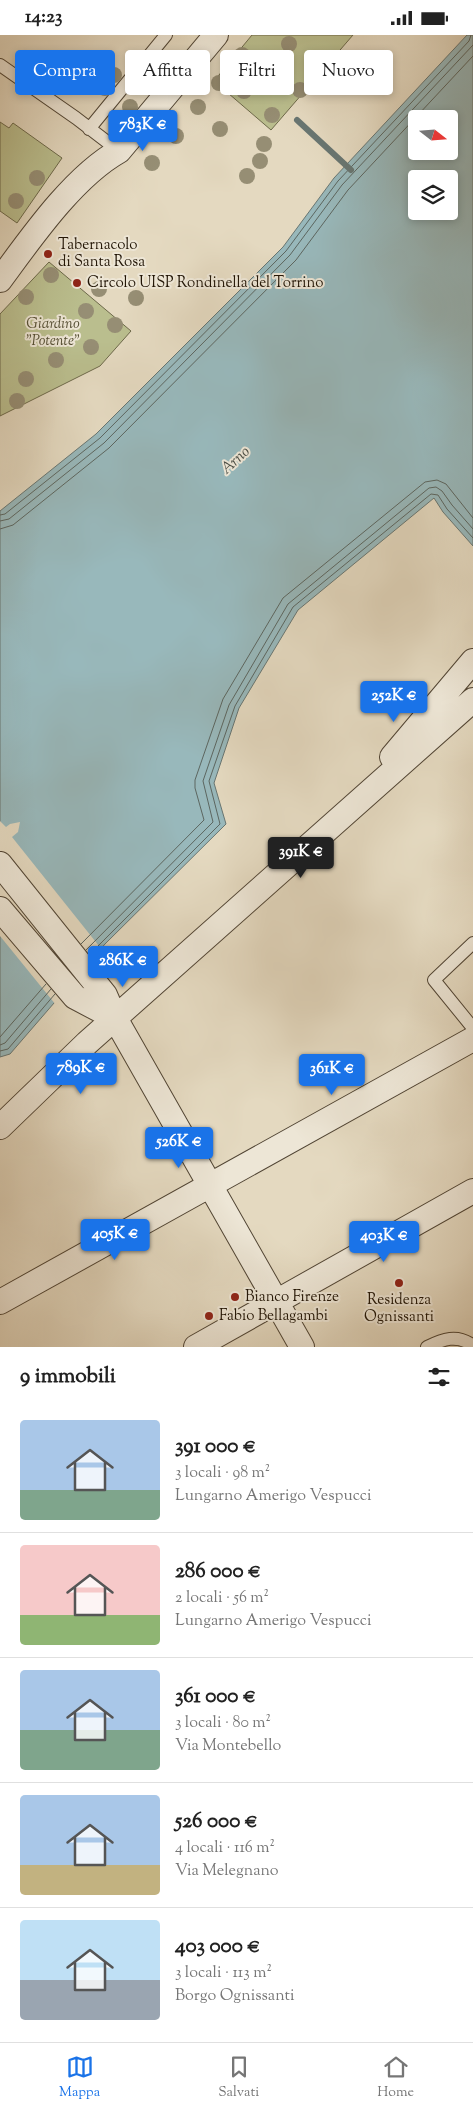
<!DOCTYPE html>
<html lang="it">
<head>
<meta charset="utf-8">
<style>
  :root { --surface:#fff; --page:#f6f6f6; --text:#222; --muted:#767676; --line:#e0e0e0; --accent:#1a73e8 }
  body { margin:0; font-family:"Sorts Mill Goudy",serif; background:var(--page); color:var(--text); height:100vh; display:flex; flex-direction:column; font-size:19px; white-space:nowrap }
  * { box-sizing:border-box; margin:0 }
  p { font-size:16px; color:var(--muted) }
  .icon { flex:none; width:28px; height:28px; fill:none; stroke:currentColor; stroke-width:2; stroke-linecap:round; stroke-linejoin:round }
  .map { position:relative; height:1312px; overflow:hidden }
  .details { display:flex; flex-direction:column; background:var(--surface); flex:1 }
  .details>* { flex:none }
  .banner { position:absolute; left:15px; top:15px; width:444px; height:45px; display:flex; gap:10px }
  .needle { width:32px; rotate:107deg }
  .controls { position:absolute; left:408px; top:75px; display:grid; gap:10px }
  .controls a { display:grid; place-items:center; width:50px; height:50px; border-radius:5px; background:var(--surface); box-shadow:0 2px 8px #0003; font-size:25px }
  .price { position:absolute; translate:-50% -42px; padding:0 11px; border-radius:5px; background:var(--accent); color:#fff; font-size:16px; line-height:32px; filter:drop-shadow(0 1px 2px #0008) }
  .price::after { content:''; position:absolute; left:50%; top:30px; width:15px; height:11px; margin-left:-8px; background:inherit; clip-path:polygon(0 0,100% 0,50% 100%) }
  .price.current { background:#222; color:#fff }
  ul { padding:0; list-style:none }
  li { display:flex; align-items:center; gap:15px; height:125px; padding:0 20px }
  li+li { border-top:1px solid var(--line) }
  li span { display:grid; place-items:center; flex:none; width:140px; height:100px; border-radius:5px; color:#555 }
  li>.icon { margin-inline-start:auto }
  span .icon { width:60px; height:60px; fill:#fffc; stroke-width:1 }
  li b { font-size:21px }
  h2 { display:flex; justify-content:space-between; align-items:center; height:60px; padding:0 20px; font-size:21px }
  .chip { padding:0 18px; border-radius:5px; background:var(--surface); box-shadow:0 2px 8px #0003; font-size:18px; line-height:45px }
  .chip.current { background:var(--accent); color:#fff }
  .status { display:flex; justify-content:space-between; align-items:center; height:35px; padding:0 25px; background:var(--surface); direction:ltr }
  .status svg { height:14px; fill:currentColor }
  .menu { display:flex; justify-content:space-around; align-items:center; height:70px; border-top:1px solid var(--line); background:var(--surface); font-size:14px; color:var(--muted) }
  .menu a { display:grid; justify-items:center; gap:2px }
  .menu .current { color:var(--accent) }
  .map>svg:first-child { display:block }
  .green { fill:#babe8e; stroke:#6d694a }
  .water { fill:#98b8bb; stroke:#687672; fill-rule:evenodd }
  .pier { fill:#e4d9c0 }
  .lines { fill:none; stroke-linecap:round; stroke-linejoin:round }
  .shore { stroke:#5c6660; stroke-width:1 }
  .stream { stroke:#687672; stroke-width:6 }
  .service-casing { stroke:#514534; stroke-width:14 }
  .minor-casing { stroke:#514534; stroke-width:26 }
  .service { stroke:#ede6d6; stroke-width:12 }
  .minor { stroke:#ede6d6; stroke-width:24 }
  .tree { fill:#968e74 }
  .poi-dot { fill:#8f2418; stroke:#ede6d6; stroke-width:2 }
  .labels { text-anchor:middle; dominant-baseline:central; stroke-width:4; stroke-linejoin:round; paint-order:stroke }
  .poi-label { font-size:15px; fill:#201405; stroke:#ede6d6; text-anchor:start }
  .park-label { font-size:15px; font-style:italic; fill:#565035; stroke:#ede6d6 }
  .water-label { font-size:16px; font-style:italic; fill:#4a4d45; stroke:#ede6d6 }
</style>
</head>
<body>
<div class="status"><b>14:23</b><svg viewBox="0 0 49 12"><path d="M0 12V9h3v3zM5 12V6h3v6zM10 12V3h3v9zM15 12V0h3v12zM26 1h20v11H26zM47 4h2v5h-2z"/></svg></div>
<div class="map">
<svg width="473" height="1312" viewBox="0 0 473 1312">
  <rect width="100%" height="100%" fill="#e4d9c0"/>
  <filter id="stains"><feTurbulence type="fractalNoise" baseFrequency=".004" numOctaves="4"/><feColorMatrix values="0 0 0 0 .2 0 0 0 0 .09 0 0 0 0 .02 0 0 0 .5 -.17"/></filter>
  <radialGradient id="worn" r=".72"><stop offset=".6" stop-color="#630" stop-opacity="0"/><stop offset="1" stop-color="#630" stop-opacity=".3"/></radialGradient>
  <path class="green" d="M252,0H353L271,95L214,46Z
    M0,87L9,93L13,88L62,123L17,188L0,176Z
    M49,227L131,296L100,331L0,381V279Z"/>
  <path class="water" d="M467,0H473V511L443,477L434,463L298,575L239,673L214,748L226,789L105,909L10,1019L0,1022V476L96,399L283,212L334,143ZM416,84H449V116H416ZM416,144H449V176H416Z"/>
  <path class="pier" d="M0,786L6,792L10,789L20,787L18,797L12,802L103,916L56,970L0,901Z"/>
  <g class="lines">
    <path class="shore" d="M0,480L5,479L100,403L286,216L338,146L469,6L471,0
      M0,486L9,484L104,408L290,220L342,150L473,10
      M0,494L13,490L109,413L296,225L348,155L473,21
      M81,909L204,785L195,753V745L223,664L283,563L425,447L437,445L446,449L473,483
      M86,915L213,787L203,746L229,670L288,569L429,453L436,452L442,456L452,470L473,494
      M89,920L220,789L209,746L235,671L293,572L431,459L438,460L447,474L473,503
      M0,1002L46,949
      M0,1010L5,1008L51,954
      M0,1016L8,1014L55,959"/>
    <path class="stream" d="M297,85L351,135"/>
    <g class="service-casing">
      <path id="service" d="M0,30L76,83L119,116
        M89,94L166,0
        M473,908L434,945L473,993
        M427,1312C443,1304 457,1299 472,1310"/>
    </g>
    <g class="minor-casing">
      <path id="minor" d="M0,245C31,203 73,142 119,116L216,0
        M392,722L473,626
        M0,829L105,960L115,983L302,1312
        M0,874L75,962L115,983
        M0,1092L87,1008L473,665
        M0,1267L473,1004
        M196,1312L473,1156"/>
    </g>
    <use href="#service" class="service"/>
    <use href="#minor" class="minor"/>
  </g>
  <g class="tree">
    <circle cx="289" cy="9" r="8"/>
    <circle cx="242" cy="20" r="8"/>
    <circle cx="170" cy="24" r="8"/>
    <circle cx="114" cy="40" r="8"/>
    <circle cx="219" cy="48" r="8"/>
    <circle cx="148" cy="49" r="8"/>
    <circle cx="105" cy="53" r="8"/>
    <circle cx="300" cy="55" r="8"/>
    <circle cx="244" cy="56" r="8"/>
    <circle cx="130" cy="72" r="8"/>
    <circle cx="198" cy="72" r="8"/>
    <circle cx="272" cy="80" r="8"/>
    <circle cx="220" cy="94" r="8"/>
    <circle cx="176" cy="101" r="8"/>
    <circle cx="264" cy="109" r="8"/>
    <circle cx="260" cy="126" r="8"/>
    <circle cx="152" cy="128" r="8"/>
    <circle cx="247" cy="141" r="8"/>
    <circle cx="37" cy="143" r="8"/>
    <circle cx="16" cy="166" r="8"/>
    <circle cx="51" cy="240" r="8"/>
    <circle cx="99" cy="254" r="8"/>
    <circle cx="26" cy="262" r="8"/>
    <circle cx="136" cy="263" r="8"/>
    <circle cx="86" cy="276" r="8"/>
    <circle cx="115" cy="290" r="8"/>
    <circle cx="91" cy="312" r="8"/>
    <circle cx="56" cy="325" r="8"/>
    <circle cx="26" cy="344" r="8"/>
    <circle cx="17" cy="366" r="8"/>
  </g>
  <g class="poi-dot">
    <circle cx="48" cy="219" r="5"/>
    <circle cx="77" cy="248" r="5"/>
    <circle cx="399" cy="1248" r="5"/>
    <circle cx="235" cy="1262" r="5"/>
    <circle cx="209" cy="1281" r="5"/>
  </g>
  <g class="labels">
    <g class="poi-label">
      <text x="58" y="210">Tabernacolo<tspan x="58" dy="17">di Santa Rosa</tspan></text>
      <text x="87" y="248">Circolo UISP Rondinella del Torrino</text>
      <text x="245" y="1262">Bianco Firenze</text>
      <text x="399" y="1265" text-anchor="middle">Residenza<tspan x="399" dy="17">Ognissanti</tspan></text>
      <text x="219" y="1281">Fabio Bellagambi</text>
    </g>
    <g class="park-label">
      <text x="53" y="289">Giardino<tspan x="53" dy="17">"Potente"</tspan></text>
    </g>
    <g class="water-label">
      <text transform="translate(236 426) rotate(-43)">Arno</text>
    </g>
  </g>
  <rect width="100%" height="100%" filter="url(#stains)"/>
  <rect width="100%" height="100%" fill="url(#worn)"/>
</svg>
<div class="controls">
<a><svg class="needle" viewBox="-14 -14 28 28"><path d="M0-13l5 13h-10z" fill="#e53935"/><path d="M0 13l5-13h-10z" fill="#767676"/></svg></a>
<a><svg class="icon" aria-label="layers" viewBox="0 0 24 24"><path d="M12 4l9 5-9 5-9-5zM3 14l9 5 9-5"/></svg></a>
</div>
<b class="price" style="left:143px;top:117px">783K €</b>
<b class="price" style="left:394px;top:688px">252K €</b>
<b class="price current" style="left:301px;top:844px">391K €</b>
<b class="price" style="left:123px;top:953px">286K €</b>
<b class="price" style="left:81px;top:1060px">789K €</b>
<b class="price" style="left:332px;top:1061px">361K €</b>
<b class="price" style="left:179px;top:1134px">526K €</b>
<b class="price" style="left:115px;top:1226px">405K €</b>
<b class="price" style="left:384px;top:1228px">403K €</b>
<div class="banner">
<a class="chip current">Compra</a>
<a class="chip">Affitta</a>
<a class="chip">Filtri</a>
<a class="chip">Nuovo</a>
</div>
</div>
<section class="details">
<h2>9 immobili<svg class="icon" aria-label="filters" viewBox="0 0 24 24"><path d="M4 7h16M4 17h16"/><circle cx="9" cy="7" r="2"/><circle cx="15" cy="17" r="2"/></svg></h2>
<ul>
<li><span style="background:linear-gradient(#a9c7e8 70%,#7fa58c 0)"><svg class="icon" aria-label="home" viewBox="0 0 24 24"><path d="M3 11l9-7 9 7M6 9v11h12V9"/></svg></span><div><b>391 000 €</b><p>3 locali · 98 m²</p><p>Lungarno Amerigo Vespucci</p></div></li>
<li><span style="background:linear-gradient(#f6c9c9 70%,#8fb573 0)"><svg class="icon" aria-label="home" viewBox="0 0 24 24"><path d="M3 11l9-7 9 7M6 9v11h12V9"/></svg></span><div><b>286 000 €</b><p>2 locali · 56 m²</p><p>Lungarno Amerigo Vespucci</p></div></li>
<li><span style="background:linear-gradient(#a9c7e8 60%,#7fa58c 0)"><svg class="icon" aria-label="home" viewBox="0 0 24 24"><path d="M3 11l9-7 9 7M6 9v11h12V9"/></svg></span><div><b>361 000 €</b><p>3 locali · 80 m²</p><p>Via Montebello</p></div></li>
<li><span style="background:linear-gradient(#a9c7e8 70%,#c2b280 0)"><svg class="icon" aria-label="home" viewBox="0 0 24 24"><path d="M3 11l9-7 9 7M6 9v11h12V9"/></svg></span><div><b>526 000 €</b><p>4 locali · 116 m²</p><p>Via Melegnano</p></div></li>
<li><span style="background:linear-gradient(#bfe0f5 60%,#9aa5b1 0)"><svg class="icon" aria-label="home" viewBox="0 0 24 24"><path d="M3 11l9-7 9 7M6 9v11h12V9"/></svg></span><div><b>403 000 €</b><p>3 locali · 113 m²</p><p>Borgo Ognissanti</p></div></li>
</ul>
</section>
<nav class="menu">
<a class="current"><svg class="icon" aria-label="map" viewBox="0 0 24 24"><path d="M3 6l6-2 6 2 6-2v14l-6 2-6-2-6 2zM9 4v14M15 6v14"/></svg>Mappa</a>
<a><svg class="icon" aria-label="saved" viewBox="0 0 24 24"><path d="M7 4h10v16l-5-4-5 4z"/></svg>Salvati</a>
<a><svg class="icon" aria-label="home" viewBox="0 0 24 24"><path d="M3 11l9-7 9 7M6 9v11h12V9"/></svg>Home</a>
</nav>
</body>
</html>
